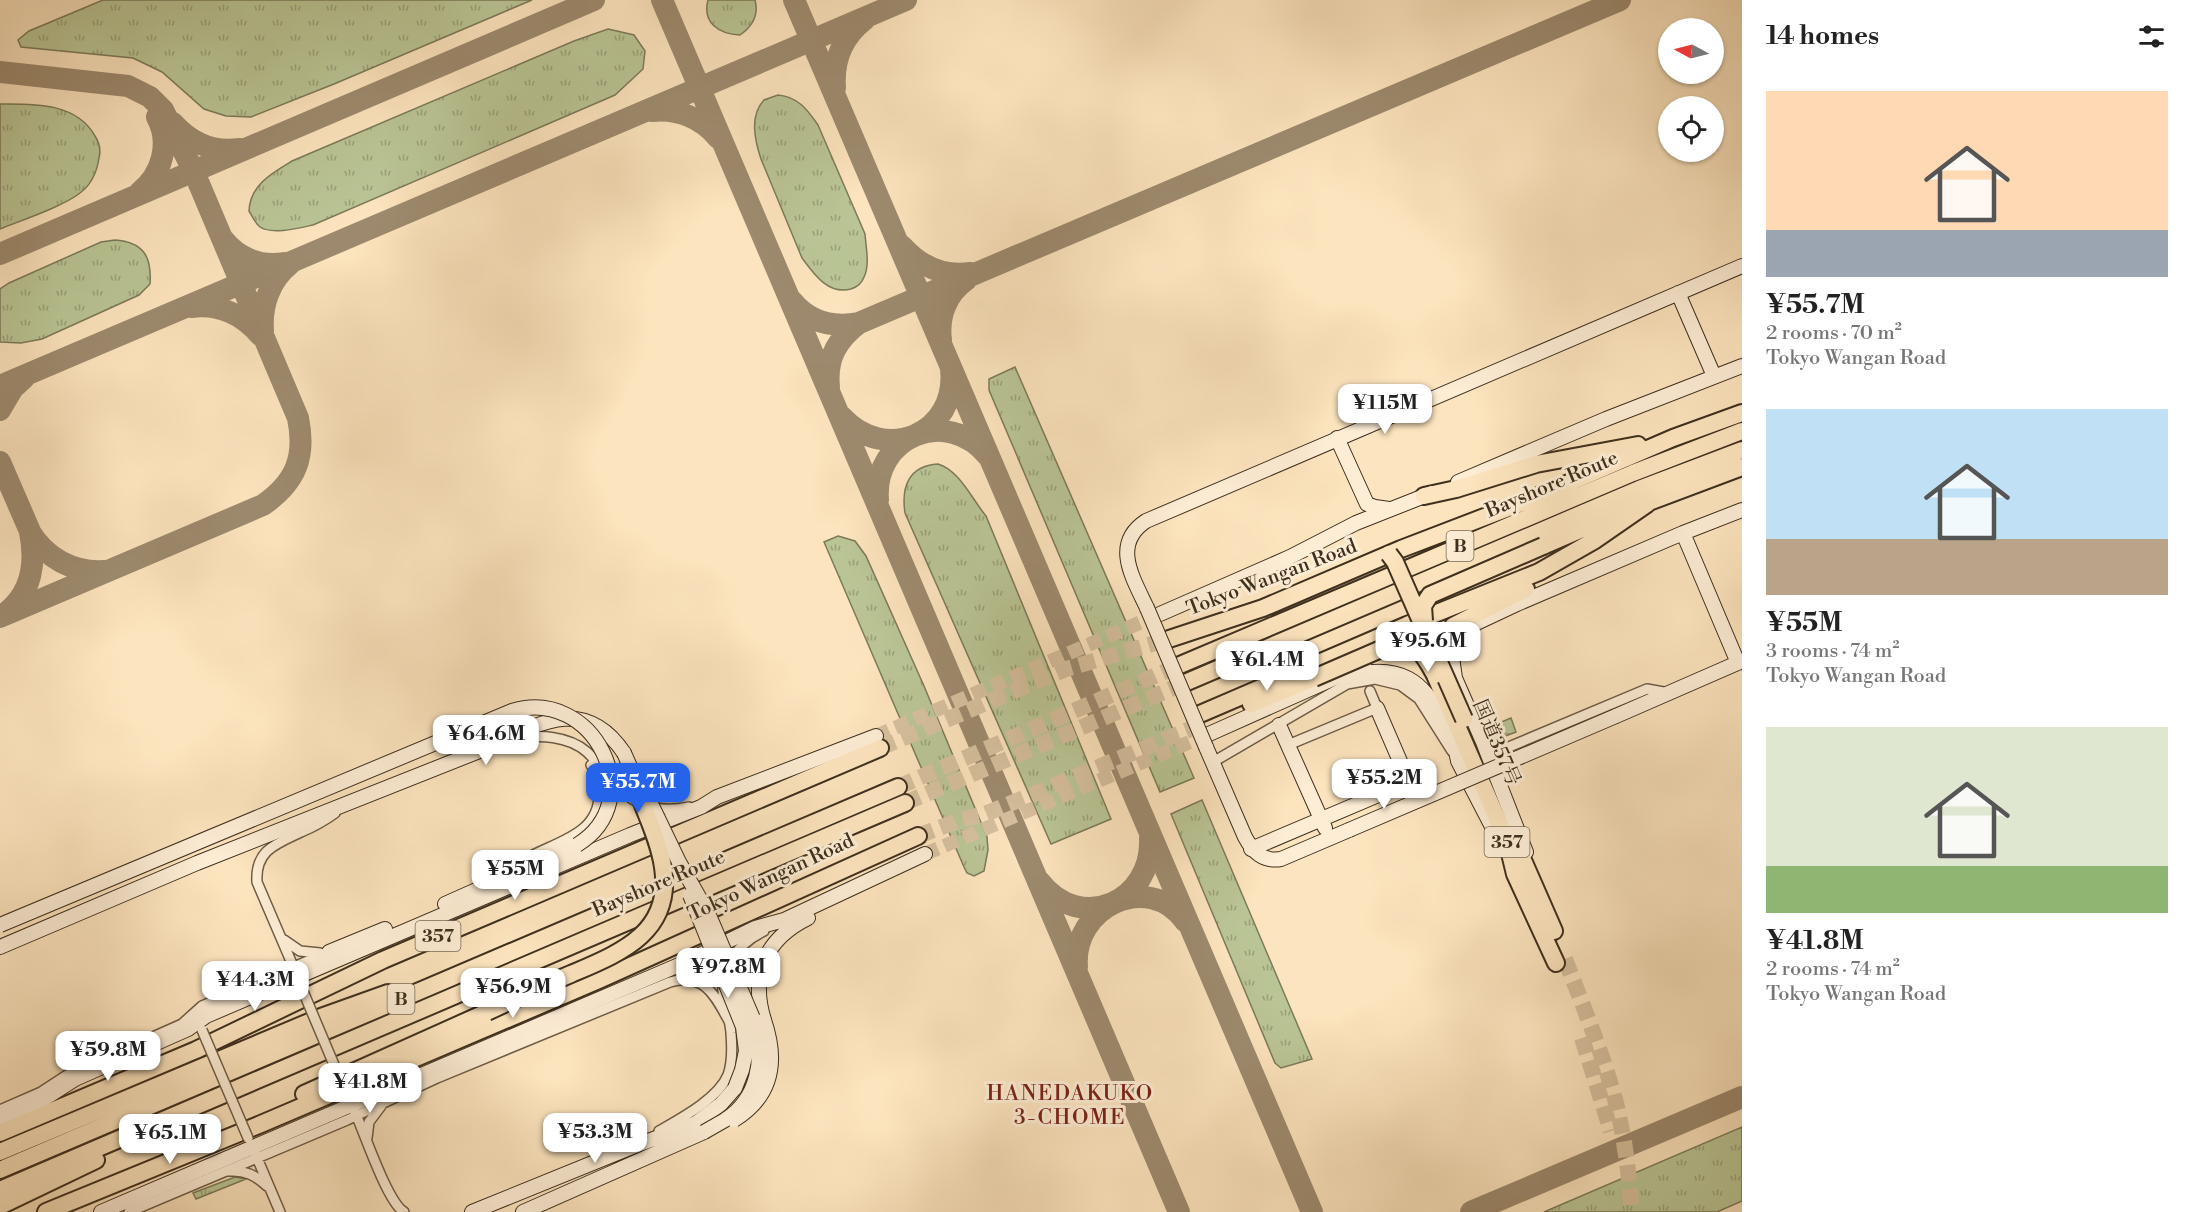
<!DOCTYPE html>
<html lang="en">
<head>
<meta charset="utf-8">
<style>
  :root { --surface:#fff; --page:#f2f2f2; --text:#222; --muted:#767676; --accent:#2563eb }
  body { margin:0; font-family:"Libre Bodoni","Noto Serif JP",serif; background:var(--page); color:var(--text); height:100vh; display:flex; flex-direction:column; font-size:22px; white-space:nowrap }
  * { box-sizing:border-box; margin:0 }
  p { font-size:20px; color:var(--muted) }
  .icon { flex:none; width:33px; height:33px; fill:none; stroke:currentColor; stroke-width:2; stroke-linecap:round; stroke-linejoin:round }
  .map { position:relative; flex:1; overflow:hidden }
  .drawer { display:flex; flex-direction:column; background:var(--surface); width:450px }
  .drawer>* { flex:none }
  .needle { width:39px; rotate:277deg }
  .tools { position:absolute; left:1658px; top:18px; display:grid; gap:12px }
  .tools a { display:grid; place-items:center; width:66px; height:66px; border-radius:50%; background:var(--surface); box-shadow:0 2px 4px #0004; font-size:30px }
  .price { position:absolute; translate:-50% -51px; padding:0 14px; border-radius:12px; background:#fff; color:#222; font-size:20px; line-height:39px; filter:drop-shadow(0 2px 3px #0008) }
  .price::after { content:''; position:absolute; left:50%; top:36px; width:18px; height:14px; margin-left:-9px; background:inherit; clip-path:polygon(0 0,100% 0,50% 100%) }
  .price.on { background:var(--accent); color:#fff }
  ul { padding:0; list-style:none }
  li { display:grid; align-content:center; gap:12px; height:318px; padding:0 24px }
  li span { display:grid; place-items:center; height:186px; border-radius:0px; color:#555 }
  li>.icon { margin-inline-start:auto }
  span .icon { width:108px; height:108px; fill:#fffc; stroke-width:1 }
  li b { font-size:26px }
  h2 { display:flex; justify-content:space-between; align-items:center; height:72px; padding:0 24px; font-size:26px }
  main { display:flex; flex:1; min-height:0 }
  .map>svg:first-child { display:block }
  .grass { fill:url(#grass-tufts); stroke:#7c7a5a; stroke-width:1.5 }
  .forest { fill:url(#forest-crowns); stroke:#7c7a5a; stroke-width:1.5 }
  .lines { fill:none; stroke-linecap:round; stroke-linejoin:round }
  .taxiway { stroke:#9d8a6e; stroke-width:22 }
  .secondary-tunnel { stroke:#d6c09e; stroke-width:14; stroke-dasharray:14 7; stroke-linecap:butt }
  .highway-tunnel { stroke:#d6c09e; stroke-width:16; stroke-dasharray:16 8; stroke-linecap:butt }
  .street-casing { stroke:#6e5c46; stroke-width:12 }
  .secondary-casing { stroke:#3e2f1e; stroke-width:16 }
  .highway-casing { stroke:#3e2f1e; stroke-width:20 }
  .street { stroke:#fdedd5; stroke-width:9 }
  .secondary { stroke:#fdedd5; stroke-width:14 }
  .highway { stroke:#fce4be; stroke-width:16 }
  .street-bridge-casing { stroke:#6e5c46; stroke-width:12; stroke-linecap:butt }
  .secondary-bridge-casing { stroke:#3e2f1e; stroke-width:16; stroke-linecap:butt }
  .highway-bridge-casing { stroke:#3e2f1e; stroke-width:20; stroke-linecap:butt }
  .street-bridge { stroke:#fdedd5; stroke-width:9 }
  .secondary-bridge { stroke:#fdedd5; stroke-width:14 }
  .highway-bridge { stroke:#fce4be; stroke-width:16 }
  .labels { text-anchor:middle; dominant-baseline:central; stroke-width:6; stroke-linejoin:round; paint-order:stroke }
  .shield { fill:#fdedd5; stroke:#776855; stroke-width:1.5 }
  .shield-label { font-size:18px; font-weight:bold; fill:#3e2f1e }
  .street-label { font-size:20px; fill:#3e2f1e; stroke:#fdedd5 }
  .neighbourhood-label { font-size:21px; letter-spacing:1.5px; fill:#7a1f14; stroke:#fdedd5 }
</style>
</head>
<body>
<main>
<div class="map">
<svg width="1742" height="1212" viewBox="0 0 1742 1212">
  <defs>
    <pattern id="grass-tufts" width="24" height="20" patternUnits="userSpaceOnUse" patternTransform="scale(1.5)"><rect width="24" height="20" fill="#bac595"/><path d="M3 7l-1-3M5 7V3M7 7l1-3M15 17l-1-3M17 17v-4M19 17l1-3" fill="none" stroke="#99a079"/></pattern>
    <pattern id="forest-crowns" width="20" height="18" patternUnits="userSpaceOnUse" patternTransform="scale(1.5)"><rect width="20" height="18" fill="#bac595"/><path d="M2 6a3 3 0 1 1 6 0M12 15a3 3 0 1 1 6 0" fill="none" stroke="#99a079"/></pattern>
  </defs>
  <rect width="100%" height="100%" fill="#fce4be"/>
  <filter id="stains"><feTurbulence type="fractalNoise" baseFrequency=".00333" numOctaves="4"/><feColorMatrix values="0 0 0 0 .2 0 0 0 0 .09 0 0 0 0 .02 0 0 0 .5 -.17"/></filter>
  <radialGradient id="worn" r=".72"><stop offset=".6" stop-color="#630" stop-opacity="0"/><stop offset="1" stop-color="#630" stop-opacity=".3"/></radialGradient>
  <path class="grass" d="M103,0H532L334,84L251,117L226,116L204,109L162,72L133,58L21,47L18,40L29,31Z
    M708,0H755C759,15 753,26 740,35C719,34 702,23 708,0Z
    M608,29L634,35L645,51L643,69L615,95L313,225C299,228 272,235 260,227C255,223 252,216 249,211C250,185 272,173 292,161L574,41Z
    M778,95C798,97 807,109 818,125L865,234C866,248 870,265 864,277C862,283 857,287 851,289C828,295 814,274 802,258L761,159C755,141 749,116 764,100Z
    M0,104C33,104 76,102 95,136C99,142 101,150 99,158C97,171 91,185 80,193C62,207 22,220 0,229Z
    M115,240C143,242 152,256 150,284L139,295L42,339L21,343L0,342V289L9,283L101,242Z
    M1015,367L1194,778L1160,792L989,390V379Z
    M938,464C959,470 972,499 986,516L1111,819L1051,844L905,513C901,486 909,466 938,464Z
    M838,536L855,541L866,556L924,686L987,837L988,850L984,871L974,876L967,873L964,867L824,542Z
    M1202,800L1312,1059L1281,1068L1275,1063L1171,814Z
    M1742,1127V1201L1717,1212H1544Z
    M235,1177L246,1179L196,1199L193,1193Z"/>
  <path class="forest" d="M1511,718L1516,732L1498,739L1489,734L1487,728Z"/>
  <g class="lines">
    <path class="taxiway" d="M662,0L1179,1212
      M794,0L1312,1212
      M0,72L128,86L150,97L163,110L194,172L298,418C306,457 296,482 263,505L0,617
      M835,88C833,61 842,37 864,20
      M652,111C677,108 702,118 718,138
      M173,123C191,143 213,153 240,149
      M140,192C162,174 171,143 157,117
      M223,239C238,258 260,267 284,263
      M902,246C920,266 944,277 971,273
      M0,254L594,0
      M792,301C810,323 833,328 859,323
      M191,307C219,303 243,315 260,335
      M263,331C261,305 270,280 290,264
      M941,340C938,317 946,294 966,280
      M0,386L906,0
      M829,387C826,359 837,339 859,323L1620,0
      M0,410L13,388L24,378
      M842,417C885,464 958,434 951,369
      M0,462L32,536
      M878,500C873,436 947,406 988,456
      M30,532C46,558 73,573 104,571
      M7,612C32,592 36,562 30,532
      M1040,882C1081,934 1153,902 1150,838
      M1077,967C1072,907 1148,870 1185,921
      M1471,1212L1742,1097"/>
    <path class="secondary-tunnel" d="M876,736L1160,614
      M925,854L1209,734"/>
    <path class="highway-tunnel" d="M880,748L1066,669L1169,639
      M898,787L1180,665
      M905,803L1187,682
      M918,836L960,820L985,814L1205,723
      M1565,959C1583,1006 1603,1054 1616,1103C1625,1139 1629,1175 1632,1212
      M1582,1038L1611,1131"/>
    <g class="street-casing">
      <path id="street" d="M517,739C538,734 569,736 587,752C594,758 599,766 604,773C628,802 651,815 689,807
        M1483,742L1493,748L1504,749L1647,689L1669,693
        M1288,745L1377,708L1370,691
        M1213,762L1347,684L1375,679L1400,685L1419,699L1452,751
        M509,871C514,868 518,863 524,860C553,842 601,836 599,792C598,781 597,773 591,765
        M284,940L300,951L320,953
        M728,964C736,950 749,938 764,931
        M296,973L257,882C255,850 276,844 301,832C313,827 324,821 335,813
        M0,1110L41,1092L67,1075L182,1024L202,1006L329,952
        M354,1110C364,1131 387,1202 404,1212
        M659,1131C680,1119 718,1099 728,1075C732,1064 732,1045 731,1033C730,1015 721,1001 723,983
        M367,1138L369,1122L381,1106
        M255,1153L280,1212
        M229,1171C245,1170 255,1175 267,1186
        M129,1212L347,1120L437,1078L670,982C705,972 715,996 729,1021"/>
    </g>
    <g class="secondary-casing">
      <path id="secondary" d="M1678,293L1714,376
        M1337,438L1367,504L1375,507L1389,509
        M1458,482L1606,419L1742,366
        M1683,533L1738,663
        M1147,608C1133,578 1111,544 1146,521L1742,266
        M1160,614L1290,557L1356,523L1432,493
        M1420,640L1461,624
        M1353,675C1399,664 1424,680 1443,721C1450,734 1456,746 1458,761L1500,842
        M1616,716L1742,661
        M1279,725L1325,828
        M1209,734L1364,665
        M1206,747L1245,837C1253,852 1263,862 1281,859L1349,830
        M1251,849L1409,782L1377,708
        M1526,852L1483,742L1455,678L1452,657L1459,637L1468,627L1517,604L1683,533L1742,510
        M445,904L577,845
        M0,947L197,863L497,744C544,719 588,699 624,753
        M329,952L385,929
        M764,1020C750,975 765,939 808,918
        M0,1118L39,1102L75,1079L188,1029L206,1016L630,835L701,807L717,797L876,736
        M101,1212L679,965L755,928L784,920L925,854
        M472,1212L632,1147L696,1123L721,1104L735,1088
        M523,1212L704,1132"/>
    </g>
    <g class="highway-casing">
      <path id="highway" d="M1424,496L1456,489L1536,464L1638,445
        M1543,546L1617,514L1742,467
        M1453,626L1526,589
        M1169,639L1263,608L1401,549L1534,498L1673,438L1742,413
        M1180,665L1633,473L1742,431
        M1435,675L1507,841L1515,874L1556,963
        M1187,682L1639,489L1742,450
        M1251,704L1314,678
        M1200,714L1407,625L1539,572L1595,540L1647,504
        M1515,842L1554,931
        M304,1094L487,1012
        M0,1133L196,1050L383,960L880,748
        M0,1152L321,1017L388,993
        M0,1170L898,787
        M0,1190L905,803
        M0,1206L96,1160
        M46,1212L261,1124L599,980L918,836"/>
    </g>
    <use href="#street" class="street"/>
    <use href="#secondary" class="secondary"/>
    <use href="#highway" class="highway"/>
    <g class="street-bridge-casing">
      <path id="street-bridge" d="M300,984L348,1098
        M202,1030L248,1138"/>
    </g>
    <g class="secondary-bridge-casing">
      <path id="secondary-bridge" d="M1147,608L1206,747
        M624,753L632,771L642,785L679,862L708,913L755,1023C764,1059 759,1098 725,1120C718,1124 711,1128 704,1132
        M1349,830L1616,716
        M690,895L743,1027L746,1051L742,1070L735,1088
        M0,925L512,711C593,686 651,800 577,845
        M734,1120C773,1096 778,1061 764,1020"/>
    </g>
    <g class="highway-bridge-casing">
      <path id="highway-bridge" d="M1389,554L1395,562L1464,719
        M1424,621L1423,606L1430,595L1543,546
        M1314,678L1388,646C1416,638 1423,653 1435,675
        M487,1012C515,999 542,986 571,974C620,953 673,933 663,867C658,833 639,803 632,771"/>
    </g>
    <use href="#street-bridge" class="street-bridge"/>
    <use href="#secondary-bridge" class="secondary-bridge"/>
    <use href="#highway-bridge" class="highway-bridge"/>
  </g>
  <g class="labels">
    <g class="shield">
      <rect x="1446.5" y="531" width="27" height="30" rx="4.5"/>
      <rect x="1484.5" y="827" width="45" height="30" rx="4.5"/>
      <rect x="415.5" y="921" width="45" height="30" rx="4.5"/>
      <rect x="387.5" y="984" width="27" height="30" rx="4.5"/>
    </g>
    <g class="shield-label">
      <text x="1460" y="546">B</text>
      <text x="1507" y="842">357</text>
      <text x="438" y="936">357</text>
      <text x="401" y="999">B</text>
    </g>
    <g class="street-label">
      <text transform="translate(1552 485) rotate(-23)">Bayshore Route</text>
      <text transform="translate(1272 578) rotate(-21)">Tokyo Wangan Road</text>
      <text transform="translate(1496 743) rotate(67)">国道357号</text>
      <text transform="translate(771 878) rotate(-25)">Tokyo Wangan Road</text>
      <text transform="translate(659 884) rotate(-23)">Bayshore Route</text>
    </g>
    <g class="neighbourhood-label">
      <text x="1070" y="1094">HANEDAKUKO<tspan x="1070" dy="24">3-CHOME</tspan></text>
    </g>
  </g>
  <rect width="100%" height="100%" filter="url(#stains)"/>
  <rect width="100%" height="100%" fill="url(#worn)"/>
</svg>
<div class="tools">
<a><svg class="needle" viewBox="-14 -14 28 28"><path d="M0-13l5 13h-10z" fill="#e53935"/><path d="M0 13l5-13h-10z" fill="#767676"/></svg></a>
<a><svg class="icon" aria-label="locate" viewBox="0 0 24 24"><circle cx="12" cy="12" r="6"/><path d="M12 2v4M12 18v4M2 12h4M18 12h4"/></svg></a>
</div>
<b class="price" style="left:1385px;top:435px">¥115M</b>
<b class="price" style="left:1428px;top:673px">¥95.6M</b>
<b class="price" style="left:1267px;top:692px">¥61.4M</b>
<b class="price" style="left:486px;top:766px">¥64.6M</b>
<b class="price" style="left:1384px;top:810px">¥55.2M</b>
<b class="price on" style="left:638px;top:814px">¥55.7M</b>
<b class="price" style="left:515px;top:901px">¥55M</b>
<b class="price" style="left:728px;top:999px">¥97.8M</b>
<b class="price" style="left:255px;top:1012px">¥44.3M</b>
<b class="price" style="left:513px;top:1019px">¥56.9M</b>
<b class="price" style="left:108px;top:1082px">¥59.8M</b>
<b class="price" style="left:370px;top:1114px">¥41.8M</b>
<b class="price" style="left:595px;top:1164px">¥53.3M</b>
<b class="price" style="left:170px;top:1165px">¥65.1M</b>
</div>
<section class="drawer">
<h2>14 homes<svg class="icon" aria-label="filters" viewBox="0 0 24 24"><path d="M4 7h16M4 17h16"/><circle cx="9" cy="7" r="2"/><circle cx="15" cy="17" r="2"/></svg></h2>
<ul>
<li><span style="background:linear-gradient(#ffd9b3 75%,#9aa5b1 0)"><svg class="icon" aria-label="home" viewBox="0 0 24 24"><path d="M3 11l9-7 9 7M6 9v11h12V9"/></svg></span><div><b>¥55.7M</b><p>2 rooms · 70 m²</p><p>Tokyo Wangan Road</p></div></li>
<li><span style="background:linear-gradient(#bfe0f5 70%,#b9a48a 0)"><svg class="icon" aria-label="home" viewBox="0 0 24 24"><path d="M3 11l9-7 9 7M6 9v11h12V9"/></svg></span><div><b>¥55M</b><p>3 rooms · 74 m²</p><p>Tokyo Wangan Road</p></div></li>
<li><span style="background:linear-gradient(#dfe7d0 75%,#8fb573 0)"><svg class="icon" aria-label="home" viewBox="0 0 24 24"><path d="M3 11l9-7 9 7M6 9v11h12V9"/></svg></span><div><b>¥41.8M</b><p>2 rooms · 74 m²</p><p>Tokyo Wangan Road</p></div></li>
</ul>
</section>
</main>
</body>
</html>
